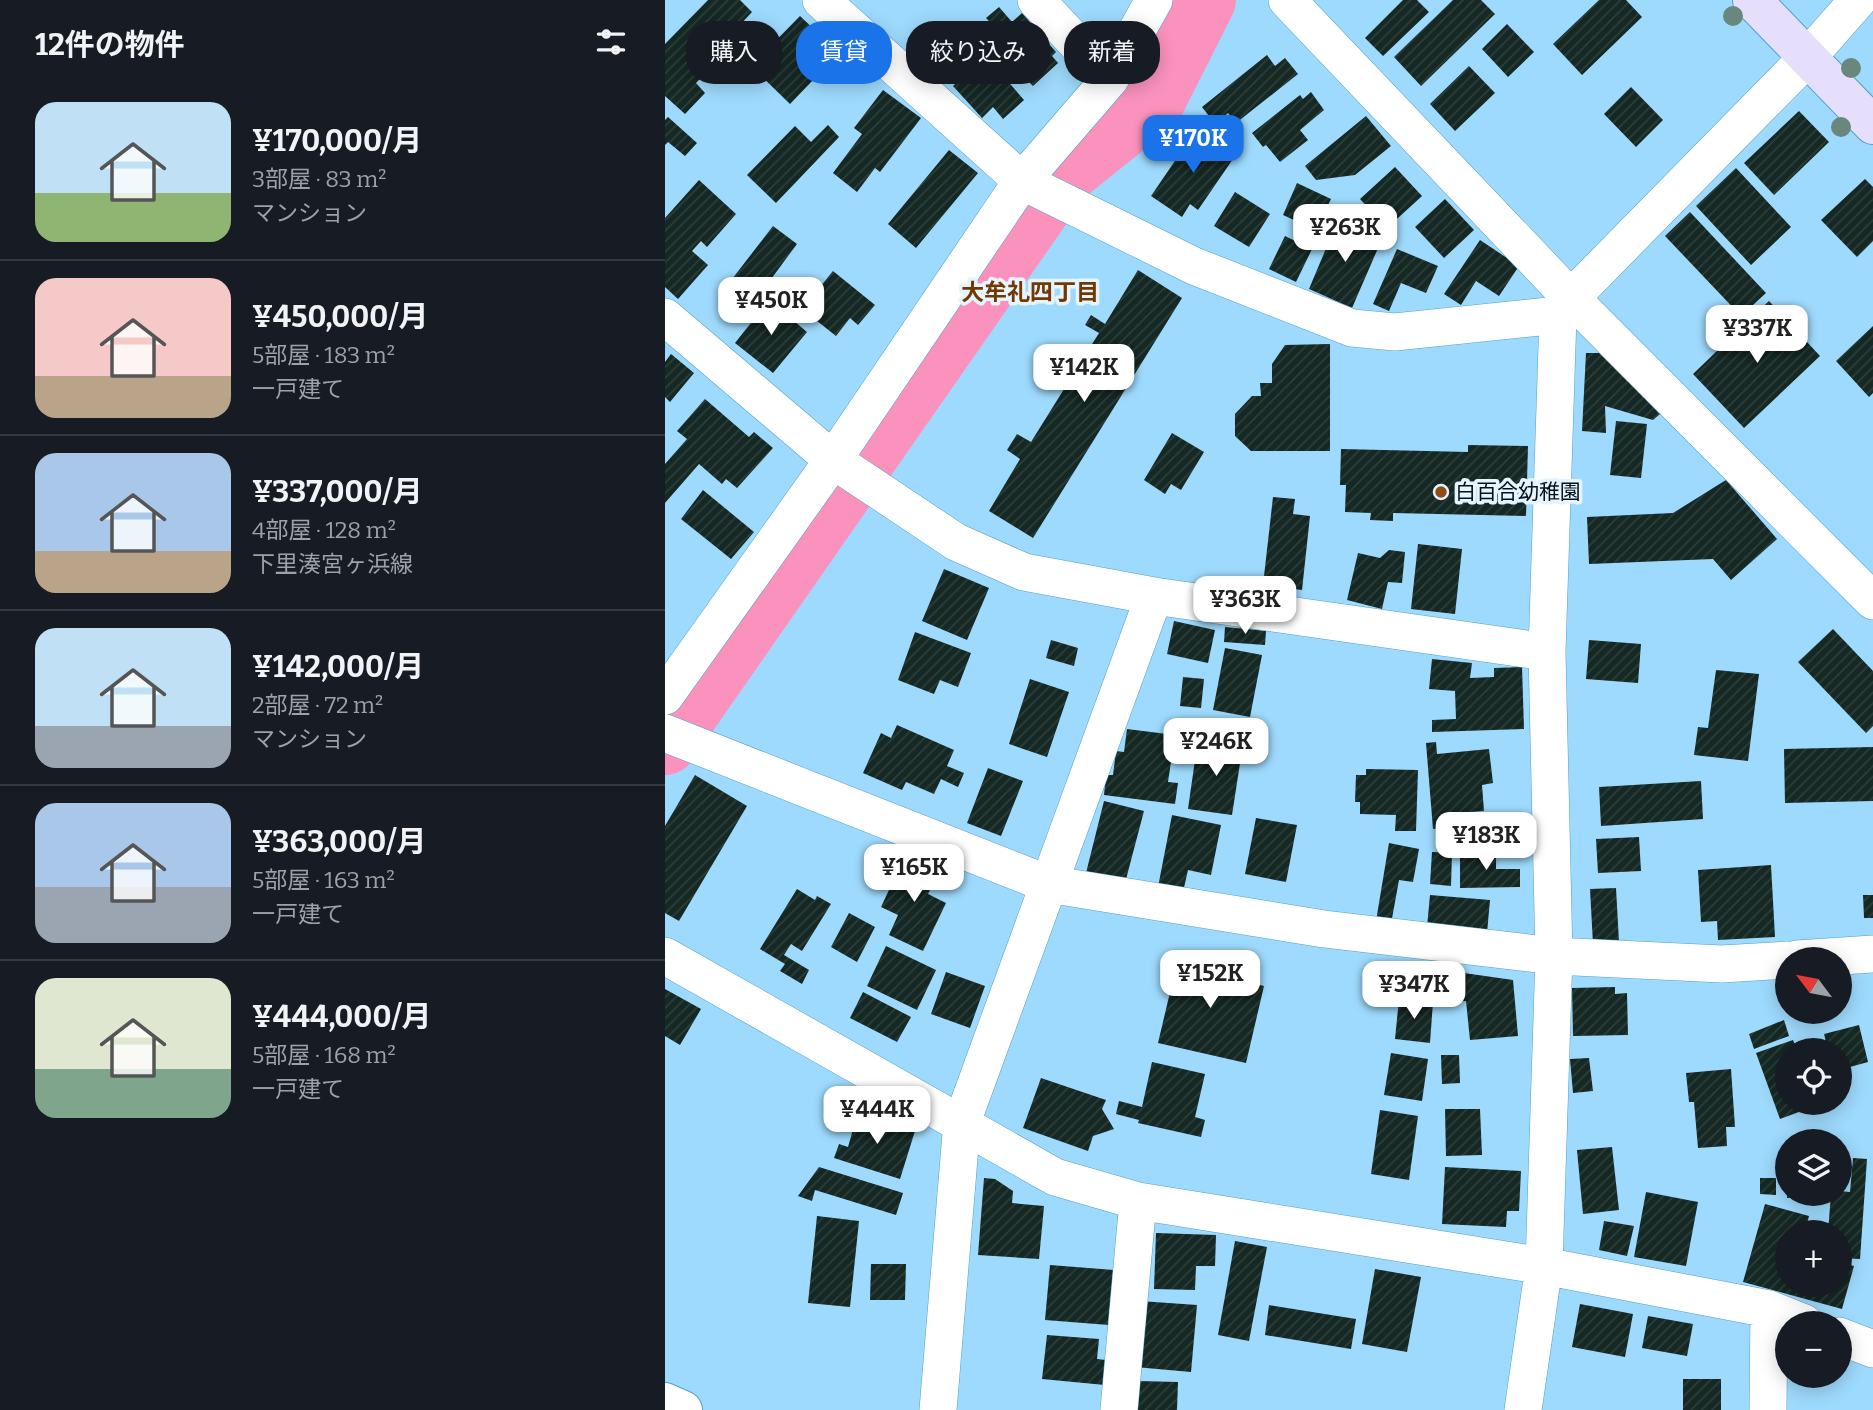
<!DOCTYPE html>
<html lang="ja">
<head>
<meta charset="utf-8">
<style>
  :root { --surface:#171b24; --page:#242831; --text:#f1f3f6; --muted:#9ea1a6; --line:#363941; --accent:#1a73e8 }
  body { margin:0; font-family:Bitter,"Noto Sans JP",serif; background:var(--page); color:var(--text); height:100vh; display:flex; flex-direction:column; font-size:26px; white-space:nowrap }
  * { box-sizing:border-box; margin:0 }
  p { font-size:23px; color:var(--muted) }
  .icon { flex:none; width:38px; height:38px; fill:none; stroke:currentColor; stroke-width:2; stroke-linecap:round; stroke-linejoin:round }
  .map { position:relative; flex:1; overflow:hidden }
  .sheet { display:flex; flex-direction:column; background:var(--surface); width:665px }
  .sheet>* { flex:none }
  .guide { position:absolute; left:21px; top:21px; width:665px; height:63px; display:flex; gap:14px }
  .needle { width:46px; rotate:302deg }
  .controls { position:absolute; left:1110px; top:947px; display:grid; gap:14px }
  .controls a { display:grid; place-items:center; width:77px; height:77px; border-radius:50%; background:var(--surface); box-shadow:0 4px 18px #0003; font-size:35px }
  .price { position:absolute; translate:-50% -60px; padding:0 16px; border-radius:14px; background:#fff; color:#222; font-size:23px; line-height:46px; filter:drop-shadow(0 2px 4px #0008) }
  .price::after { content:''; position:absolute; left:50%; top:42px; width:21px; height:16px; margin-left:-10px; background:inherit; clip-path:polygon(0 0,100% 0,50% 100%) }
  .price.active { background:var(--accent); color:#fff }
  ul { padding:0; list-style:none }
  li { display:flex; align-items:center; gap:21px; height:175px; padding:0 35px }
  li+li { border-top:2px solid var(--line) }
  li span { display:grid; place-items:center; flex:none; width:196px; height:140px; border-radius:21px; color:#555 }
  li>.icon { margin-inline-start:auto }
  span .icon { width:84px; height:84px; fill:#fffc; stroke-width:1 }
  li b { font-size:30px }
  h2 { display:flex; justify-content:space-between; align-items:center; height:84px; padding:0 35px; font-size:30px }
  .pill { padding:0 24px; border-radius:28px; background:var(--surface); box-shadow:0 4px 18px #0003; font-size:24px; line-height:63px }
  .pill.active { background:var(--accent); color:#fff }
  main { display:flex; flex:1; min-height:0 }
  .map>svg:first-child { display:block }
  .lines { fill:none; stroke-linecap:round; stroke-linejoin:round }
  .river { stroke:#fb92bd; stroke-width:66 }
  .building { fill:url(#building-hatch) }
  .minor-casing { stroke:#53a0ca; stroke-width:38 }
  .tertiary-casing { stroke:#53a0ca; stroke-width:40 }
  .secondary-casing { stroke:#53a0ca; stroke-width:40 }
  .minor { stroke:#fff; stroke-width:37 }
  .tertiary { stroke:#fff; stroke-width:38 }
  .secondary { stroke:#e6dffb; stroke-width:38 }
  .tree { fill:#69877d }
  .poi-dot { fill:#8d4c18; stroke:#e5f4fd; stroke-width:2.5 }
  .labels { text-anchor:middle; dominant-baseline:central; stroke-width:7; stroke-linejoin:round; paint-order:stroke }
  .poi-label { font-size:21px; fill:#00111d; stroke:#e5f4fd; text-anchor:start }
  .neighbourhood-label { font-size:23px; font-weight:bold; fill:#723803; stroke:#e5f4fd }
</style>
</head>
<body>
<main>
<section class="sheet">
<h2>12件の物件<svg class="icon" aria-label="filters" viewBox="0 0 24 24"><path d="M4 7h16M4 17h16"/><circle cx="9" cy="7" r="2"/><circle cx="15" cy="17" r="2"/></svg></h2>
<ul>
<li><span style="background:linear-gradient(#bfe0f5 65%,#8fb573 0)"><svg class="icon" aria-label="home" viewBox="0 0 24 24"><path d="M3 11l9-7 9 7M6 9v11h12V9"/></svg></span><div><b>¥170,000/月</b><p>3部屋 · 83 m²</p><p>マンション</p></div></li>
<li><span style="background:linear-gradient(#f6c9c9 70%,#b9a48a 0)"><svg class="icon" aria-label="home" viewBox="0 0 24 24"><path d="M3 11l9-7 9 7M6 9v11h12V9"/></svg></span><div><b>¥450,000/月</b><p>5部屋 · 183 m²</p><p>一戸建て</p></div></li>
<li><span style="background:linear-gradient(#a9c7e8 70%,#b9a48a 0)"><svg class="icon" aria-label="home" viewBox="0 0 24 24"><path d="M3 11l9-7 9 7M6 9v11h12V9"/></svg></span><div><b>¥337,000/月</b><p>4部屋 · 128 m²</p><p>下里湊宮ヶ浜線</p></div></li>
<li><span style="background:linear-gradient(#bfe0f5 70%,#9aa5b1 0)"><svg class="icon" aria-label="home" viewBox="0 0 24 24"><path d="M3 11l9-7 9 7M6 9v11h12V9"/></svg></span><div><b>¥142,000/月</b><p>2部屋 · 72 m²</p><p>マンション</p></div></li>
<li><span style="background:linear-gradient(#a9c7e8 60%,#9aa5b1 0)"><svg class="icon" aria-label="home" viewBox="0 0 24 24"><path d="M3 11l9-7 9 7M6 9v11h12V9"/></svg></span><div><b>¥363,000/月</b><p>5部屋 · 163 m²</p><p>一戸建て</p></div></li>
<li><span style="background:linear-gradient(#dfe7d0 65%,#7fa58c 0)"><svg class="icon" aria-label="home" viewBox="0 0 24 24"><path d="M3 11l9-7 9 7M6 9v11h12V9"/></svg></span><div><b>¥444,000/月</b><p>5部屋 · 168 m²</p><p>一戸建て</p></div></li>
</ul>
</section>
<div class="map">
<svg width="1208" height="1410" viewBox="0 0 1208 1410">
  <defs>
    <pattern id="building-hatch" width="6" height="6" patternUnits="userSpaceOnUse" patternTransform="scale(1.75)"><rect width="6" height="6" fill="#152823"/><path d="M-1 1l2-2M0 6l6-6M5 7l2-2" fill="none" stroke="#2d3e3a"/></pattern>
  </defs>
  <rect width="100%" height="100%" fill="#9edafd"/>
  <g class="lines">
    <path class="river" d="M0,742L396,174L487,101L538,0"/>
  </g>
  <path class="building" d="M43,0H75L87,12L59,42L66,47L31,83L40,93L20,114L0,96V44Z
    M738,0H752L764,12L718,56L700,38Z
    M788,0H816L830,14L756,86L729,57Z
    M934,0H961L977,17L917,75L888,44Z
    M334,7L347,22L357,13L391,52L387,56L393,63L368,86L361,79L356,84L321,45L325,42L317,33L327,24L321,18Z
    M135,16L174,53L125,104L86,66Z
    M842,24L869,52L843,77L817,49Z
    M602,55L610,66L620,58L633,74L571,123L563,113L550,124L537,107Z
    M321,56L359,100L338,119L328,107L317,118L288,86Z
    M804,66L830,93L790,131L765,104Z
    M966,87L998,120L971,147L939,114Z
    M218,90L256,118L215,172L210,168L192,192L168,173L197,134L189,128Z
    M646,92L659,110L635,130L643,140L615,162L601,145L598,147L587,133L635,95L638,99Z
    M1134,111L1164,142L1109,195L1079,163Z
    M701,116L726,146L690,175L651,180L640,166Z
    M3,117L32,143L20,156L3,142L0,145V120Z
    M163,125L174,137L111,203L82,175L130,126L146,142Z
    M531,130L570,156L533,210L525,204L517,217L486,196Z
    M284,150L313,173L251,248L223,224Z
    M730,167L757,196L722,228L695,199Z
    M1071,168L1126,227L1086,265L1031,206Z
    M1200,179L1208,187V241L1192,257L1156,220Z
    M34,180L71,214L42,247L36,241L27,251L43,265L13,299L0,287V218Z
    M632,183L666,199L651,230L618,215Z
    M570,192L605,214L584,247L549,226Z
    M780,199L809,230L779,258L750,227Z
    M1025,212L1101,293L1076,316L1000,236Z
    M673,220L717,239L687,308L644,289Z
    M108,226L132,244L89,302L64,283Z
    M620,236L647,249L631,282L604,269Z
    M815,240L854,266L834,296L811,281L796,305L779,294Z
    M732,249L773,266L761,293L736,283L724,311L708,304Z
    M473,270L517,298L368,538L324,511L355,459L342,450L352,434L366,442L434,333L420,325L426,315L440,324Z
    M168,271L210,305L193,325L185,318L171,336L137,309Z
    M104,300L142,332L108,373L70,343Z
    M1104,301L1155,356L1079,428L1028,374Z
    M1208,326V393L1204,397L1171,361Z
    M665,344V451H586L570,436V414L587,396H596L595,383H607V364L620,345Z
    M921,353H936L995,414L988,420L940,406L941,433L917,431Z
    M6,354L29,373L5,402L0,397V362Z
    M40,399L84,437L89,432L108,448L72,488L61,479L57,484L34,464L0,503V464L22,439L12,431Z
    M951,421L982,424L976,478L945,475Z
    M507,433L539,452L516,490L506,484L500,494L479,480Z
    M803,445L863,446L861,516L728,513V521L705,520L706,513L680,512L681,485H675L676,449L803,452Z
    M1061,480L1112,539L1066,580L1048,559L924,564L922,517L1008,513Z
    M38,490L89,532L66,559L16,519Z
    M608,497L630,499L628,514L645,516L637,590L598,585Z
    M753,544L797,549L790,614L746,609Z
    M724,550L740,552L737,583L723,582L717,609L682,600L693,553L715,558Z
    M279,569L324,588L302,640L257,621Z
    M509,621L550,630L543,663L502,654Z
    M560,627L601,631L600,645L559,642Z
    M1168,629L1208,671V726L1201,733L1133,662Z
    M250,632L306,653L293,687L275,680L269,694L233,680Z
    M386,640L413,648L409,666L381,658Z
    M924,640L976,644L973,683L921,679Z
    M560,648L597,655L585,717L548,710Z
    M767,659L807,663L805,678L829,677V668L857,667L859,729L767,732V720L791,719L790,691L764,689Z
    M1051,670L1094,674L1083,761L1029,755L1033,727L1043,728Z
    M518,677L539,679L536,708L515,706Z
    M365,679L404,692L382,757L344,744Z
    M232,725L289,750L282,766L299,773L293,787L276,779L269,794L241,782L237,790L198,773L216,733L226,738Z
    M462,729L510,735L503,782L513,783L510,804L439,795L441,775H448L451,751L459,752Z
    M545,740L578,744L567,815L523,809L532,746L544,748Z
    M771,742L772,754L824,749L828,783L817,785L819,811L792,813L794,826L768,829L761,743Z
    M1208,747V801L1120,803L1119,749Z
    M323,768L358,781L336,836L302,823Z
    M701,769L753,770L751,831H730L731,815L695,814V802H690L691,775H701Z
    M30,775L82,806L14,921L0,913V826Z
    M1036,781L1038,819L936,826L934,787Z
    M439,801L479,811L460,883L421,873Z
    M507,815L556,825L546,875L523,870L518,892L493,887Z
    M591,818L632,825L621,882L580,874Z
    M974,837L976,871L933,873L931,839Z
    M724,843L754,849L748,882L734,880L726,924L711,921Z
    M767,852L787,853L786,886L765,884Z
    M795,853H831V869H855V887L795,888Z
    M255,861L275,870L263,894L281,903L258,951L224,935L233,915L216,907L237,862Z
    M1106,865L1110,937L1053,940L1052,921L1036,922L1033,870Z
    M951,888L954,942L928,944L925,889Z
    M132,889L150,900L152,896L166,904L137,951L126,944L119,955L144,970L137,984L115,971L120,964L95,949Z
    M765,895L825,900L822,933L762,927Z
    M1198,895H1208V918H1199Z
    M184,913L210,927L192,962L166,947Z
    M221,946L271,970L252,1010L202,986Z
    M515,950L550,958L547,974L599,986L581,1063L493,1043Z
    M281,972L320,986L305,1028L266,1014Z
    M799,973L848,980L853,1036L805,1040L801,1001L779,1003L777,974Z
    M950,987V994L962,993L963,1035L908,1036L907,988Z
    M0,989L36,1009L15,1045L0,1036Z
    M198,992L246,1017L232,1042L185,1018Z
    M734,999L768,1002L765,1043L730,1039Z
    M1119,1020L1124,1036L1089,1049L1084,1034Z
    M1194,1025L1203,1062L1174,1070V1050H1163L1159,1034Z
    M1128,1040L1132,1050H1122V1102L1158,1103L1115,1119L1091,1053Z
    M726,1053L763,1059L757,1101L719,1095Z
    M776,1055H794L795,1083L777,1084Z
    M924,1058L928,1091L908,1093L905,1059Z
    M487,1062L540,1074L530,1117L540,1120L536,1137L473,1123L474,1120L451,1114L454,1101L477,1107Z
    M1066,1069L1070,1127H1061L1062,1146L1033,1148L1029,1102H1024L1021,1073Z
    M376,1078L441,1100L437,1109L449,1129L428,1136L423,1151L358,1128Z
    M780,1109H815L817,1155L781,1156Z
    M715,1110L753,1116L744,1180L706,1174Z
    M193,1112L250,1131L235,1179L169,1158L174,1144L183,1147Z
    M947,1147L954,1210L918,1214L912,1150Z
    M1188,1158L1202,1159L1195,1259L1174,1258V1232H1163L1166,1194H1174V1191L1185,1192Z
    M154,1167L238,1193L231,1215L150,1190L147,1201L133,1196Z
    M780,1167L856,1171L854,1211H842L841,1227L777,1224Z
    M319,1178L330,1179L348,1191L347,1203L379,1206L374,1259L313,1255Z
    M1095,1178H1111V1195L1095,1194Z
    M981,1192L1033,1202L1021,1266L969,1257Z
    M1122,1194H1162L1163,1197L1122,1198Z
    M1100,1204L1144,1216L1140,1232H1122V1284H1174V1262L1189,1266L1177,1309L1078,1282Z
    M152,1216L194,1221L185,1307L143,1303Z
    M939,1221L969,1226L962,1256L934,1250Z
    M491,1233L551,1235L550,1266H531L530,1290L489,1289Z
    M570,1241L602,1247L584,1341L553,1335Z
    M206,1264H241L240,1300H205Z
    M385,1265L449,1270L444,1325L380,1320Z
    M710,1269L756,1277L742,1352L697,1344Z
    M475,1301L532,1305L526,1372L470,1367Z
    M915,1304L968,1314L960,1357L907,1347Z
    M604,1305L691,1319L686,1349L600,1335Z
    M983,1316L1028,1324L1022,1356L977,1348Z
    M382,1335L434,1339L432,1359L441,1360L440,1385L377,1379Z
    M1018,1379H1056V1410H1018Z
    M473,1381L513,1382L512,1410H472Z"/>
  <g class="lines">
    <g class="minor-casing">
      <path id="minor" d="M156,0L357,181L529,266L687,328L730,332L893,315
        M371,0L445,79
        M622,0L906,298L1208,601
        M0,317L168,460L291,542L359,572L489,596L882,652
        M0,696L168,460L357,181L445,79L489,0
        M0,733L383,884L659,929L889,956L1057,964L1122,960
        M0,956L390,1177L473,1201L879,1266L1104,1309L1139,1323
        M1132,959L1208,954
        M1174,1336L1208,1349
        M273,1410L297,1122L489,596
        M454,1410L473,1201
        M858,1410L879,1266L889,956L882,652L893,315L906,298L1142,58L1193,0
        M1103,1410L1104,1309"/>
    </g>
    <g class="tertiary-casing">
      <path id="tertiary" d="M0,1402L18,1410"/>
    </g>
    <g class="secondary-casing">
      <path id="secondary" d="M1087,0L1208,125"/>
    </g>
    <use href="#minor" class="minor"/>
    <use href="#tertiary" class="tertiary"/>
    <use href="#secondary" class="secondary"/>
  </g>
  <g class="tree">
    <circle cx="1068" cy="16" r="10"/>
    <circle cx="1186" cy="68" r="10"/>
    <circle cx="1176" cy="127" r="10"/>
  </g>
  <circle class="poi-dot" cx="776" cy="492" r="7"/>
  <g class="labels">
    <g class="poi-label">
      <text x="790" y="492">白百合幼稚園</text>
    </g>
    <g class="neighbourhood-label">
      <text x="365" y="292">大牟礼四丁目</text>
    </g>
  </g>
</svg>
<div class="controls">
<a><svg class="needle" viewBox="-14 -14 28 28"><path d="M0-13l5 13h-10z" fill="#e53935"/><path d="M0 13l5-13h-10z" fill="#9ea1a6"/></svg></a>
<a><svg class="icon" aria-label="locate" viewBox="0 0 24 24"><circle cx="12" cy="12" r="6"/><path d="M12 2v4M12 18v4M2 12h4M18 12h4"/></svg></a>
<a><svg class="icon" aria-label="layers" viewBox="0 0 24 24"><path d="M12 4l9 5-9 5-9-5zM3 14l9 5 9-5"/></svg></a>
<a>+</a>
<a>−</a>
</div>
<b class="price active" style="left:528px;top:175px">¥170K</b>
<b class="price" style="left:680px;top:264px">¥263K</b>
<b class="price" style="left:106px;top:337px">¥450K</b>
<b class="price" style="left:1092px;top:365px">¥337K</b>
<b class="price" style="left:419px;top:404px">¥142K</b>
<b class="price" style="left:580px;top:636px">¥363K</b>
<b class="price" style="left:551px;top:778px">¥246K</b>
<b class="price" style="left:821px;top:872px">¥183K</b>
<b class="price" style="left:249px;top:904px">¥165K</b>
<b class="price" style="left:545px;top:1010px">¥152K</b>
<b class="price" style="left:749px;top:1021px">¥347K</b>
<b class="price" style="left:212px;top:1146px">¥444K</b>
<div class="guide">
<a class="pill">購入</a>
<a class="pill active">賃貸</a>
<a class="pill">絞り込み</a>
<a class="pill">新着</a>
</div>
</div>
</main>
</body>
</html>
